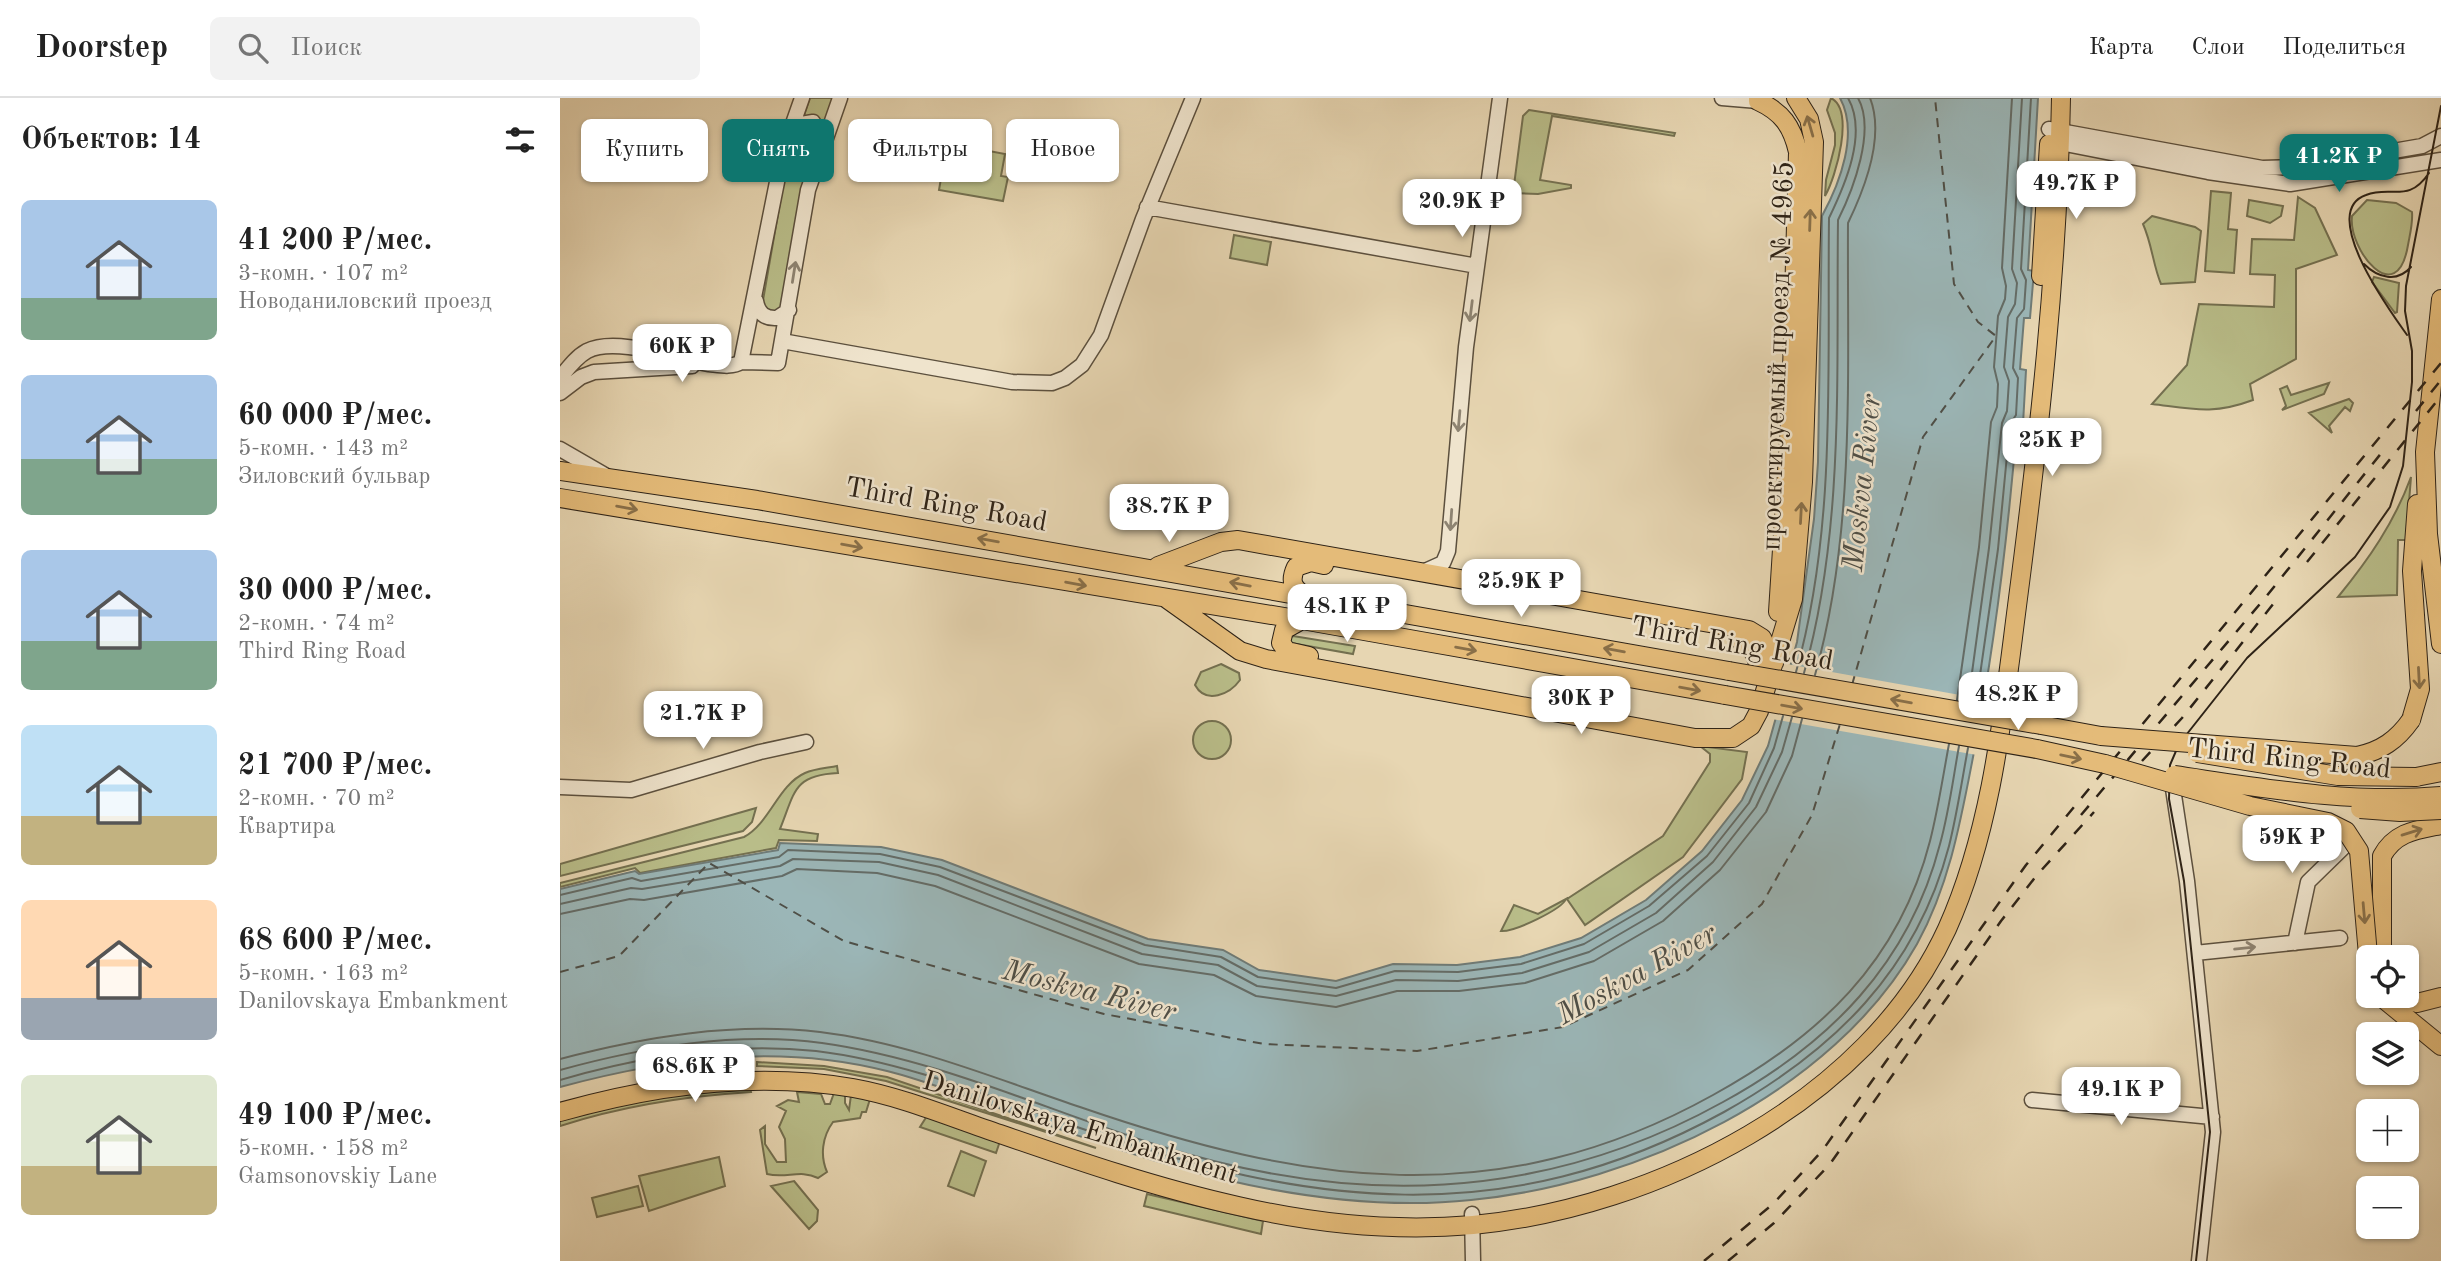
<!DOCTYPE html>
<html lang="ru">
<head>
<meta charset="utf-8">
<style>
  :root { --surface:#fff; --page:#f2f2f2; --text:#222; --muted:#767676; --line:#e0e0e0; --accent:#0f766e }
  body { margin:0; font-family:"Old Standard TT",serif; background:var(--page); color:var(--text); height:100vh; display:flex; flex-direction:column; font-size:26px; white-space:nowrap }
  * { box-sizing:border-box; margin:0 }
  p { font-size:23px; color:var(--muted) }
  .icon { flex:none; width:38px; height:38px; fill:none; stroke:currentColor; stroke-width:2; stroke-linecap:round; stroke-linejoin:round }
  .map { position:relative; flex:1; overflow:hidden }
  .sheet { display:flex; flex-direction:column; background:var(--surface); width:560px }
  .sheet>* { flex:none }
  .top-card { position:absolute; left:21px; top:21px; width:665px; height:63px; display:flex; gap:14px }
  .fabs { position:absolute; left:1796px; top:847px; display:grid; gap:14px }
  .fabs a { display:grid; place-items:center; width:63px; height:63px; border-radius:10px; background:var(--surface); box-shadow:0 2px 5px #0004; font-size:35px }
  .price { position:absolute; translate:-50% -60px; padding:0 16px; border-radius:14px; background:#fff; color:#222; font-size:23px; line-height:46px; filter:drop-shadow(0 2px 4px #0008) }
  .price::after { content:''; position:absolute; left:50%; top:42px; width:21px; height:16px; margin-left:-10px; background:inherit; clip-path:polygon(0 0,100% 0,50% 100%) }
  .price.current { background:var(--accent); color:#fff }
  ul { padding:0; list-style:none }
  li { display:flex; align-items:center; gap:21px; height:175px; padding:0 21px }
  li span { display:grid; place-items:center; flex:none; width:196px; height:140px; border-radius:10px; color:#555 }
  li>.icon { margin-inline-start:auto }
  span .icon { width:84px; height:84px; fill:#fffc; stroke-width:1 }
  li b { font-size:30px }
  h2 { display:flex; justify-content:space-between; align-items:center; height:84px; padding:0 21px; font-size:30px }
  .chip { padding:0 24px; border-radius:10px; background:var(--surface); box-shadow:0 2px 5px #0004; font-size:24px; line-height:63px }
  .chip.current { background:var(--accent); color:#fff }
  header { display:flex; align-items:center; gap:42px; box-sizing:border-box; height:98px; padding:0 35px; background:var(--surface); border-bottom:2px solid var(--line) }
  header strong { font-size:33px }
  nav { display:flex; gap:38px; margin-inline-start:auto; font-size:24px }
  .search { width:490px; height:63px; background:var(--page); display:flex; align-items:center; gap:18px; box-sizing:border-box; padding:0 24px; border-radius:10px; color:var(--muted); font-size:26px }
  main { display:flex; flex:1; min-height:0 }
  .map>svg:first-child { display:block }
  .green { fill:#b9bd89; stroke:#747050; stroke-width:2 }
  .water { fill:#9bb6b7; stroke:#6f7b77; stroke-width:2 }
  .pier { fill:#e7d6b2 }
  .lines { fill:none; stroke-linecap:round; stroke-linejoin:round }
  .shore { stroke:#646c67; stroke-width:2 }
  .ferry { stroke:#4f4f47; stroke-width:2; stroke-dasharray:9 7; stroke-linecap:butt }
  .minor-casing { stroke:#5c503e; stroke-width:17 }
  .major-casing { stroke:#2e2317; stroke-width:20 }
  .minor { stroke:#efe4cd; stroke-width:14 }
  .major { stroke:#e4bb79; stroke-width:18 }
  .tram { stroke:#2e2317; stroke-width:2 }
  .rail { stroke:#2e2317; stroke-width:2.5; stroke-dasharray:12 12; stroke-linecap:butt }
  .major-bridge-casing { stroke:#2e2317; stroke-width:20; stroke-linecap:butt }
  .major-bridge { stroke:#e4bb79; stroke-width:18 }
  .oneway { stroke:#896f48 }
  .oneway2 { stroke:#8e8472 }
  .labels { text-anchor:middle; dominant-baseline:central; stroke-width:5; stroke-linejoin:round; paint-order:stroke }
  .street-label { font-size:28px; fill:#2e2317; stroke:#efe4cd }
  .water-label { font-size:30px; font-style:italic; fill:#4f4f47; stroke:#efe4cd }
</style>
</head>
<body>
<header>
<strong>Doorstep</strong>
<div class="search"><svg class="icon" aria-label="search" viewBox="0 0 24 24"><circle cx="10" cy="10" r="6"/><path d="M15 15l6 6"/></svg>Поиск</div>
<nav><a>Карта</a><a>Слои</a><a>Поделиться</a></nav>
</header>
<main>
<section class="sheet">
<h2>Объектов: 14<svg class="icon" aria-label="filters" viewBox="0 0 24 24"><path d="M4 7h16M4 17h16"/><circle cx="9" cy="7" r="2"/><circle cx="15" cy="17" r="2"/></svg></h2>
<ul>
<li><span style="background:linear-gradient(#a9c7e8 70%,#7fa58c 0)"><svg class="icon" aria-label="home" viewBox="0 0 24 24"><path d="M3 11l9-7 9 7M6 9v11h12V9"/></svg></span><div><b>41 200 ₽/мес.</b><p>3-комн. · 107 m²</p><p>Новоданиловский проезд</p></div></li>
<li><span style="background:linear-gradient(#a9c7e8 60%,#7fa58c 0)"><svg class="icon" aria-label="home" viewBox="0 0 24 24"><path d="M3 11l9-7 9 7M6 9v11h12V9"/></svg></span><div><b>60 000 ₽/мес.</b><p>5-комн. · 143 m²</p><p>Зиловский бульвар</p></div></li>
<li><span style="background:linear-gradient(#a9c7e8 65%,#7fa58c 0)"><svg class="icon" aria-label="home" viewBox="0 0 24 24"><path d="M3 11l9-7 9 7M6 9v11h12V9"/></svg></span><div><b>30 000 ₽/мес.</b><p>2-комн. · 74 m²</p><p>Third Ring Road</p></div></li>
<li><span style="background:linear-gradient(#bfe0f5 65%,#c2b280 0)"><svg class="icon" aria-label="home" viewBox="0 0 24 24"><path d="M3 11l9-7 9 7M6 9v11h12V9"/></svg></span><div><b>21 700 ₽/мес.</b><p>2-комн. · 70 m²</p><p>Квартира</p></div></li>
<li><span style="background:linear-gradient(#ffd9b3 70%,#9aa5b1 0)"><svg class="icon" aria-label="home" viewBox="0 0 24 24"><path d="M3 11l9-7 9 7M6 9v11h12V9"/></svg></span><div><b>68 600 ₽/мес.</b><p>5-комн. · 163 m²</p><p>Danilovskaya Embankment</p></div></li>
<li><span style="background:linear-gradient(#dfe7d0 65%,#c2b280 0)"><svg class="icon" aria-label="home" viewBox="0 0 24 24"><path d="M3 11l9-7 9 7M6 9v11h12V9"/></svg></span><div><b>49 100 ₽/мес.</b><p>5-комн. · 158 m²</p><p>Gamsonovskiy Lane</p></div></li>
</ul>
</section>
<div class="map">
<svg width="1881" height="1163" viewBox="0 0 1881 1163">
  <rect width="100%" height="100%" fill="#e7d6b2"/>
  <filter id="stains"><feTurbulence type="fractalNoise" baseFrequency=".00286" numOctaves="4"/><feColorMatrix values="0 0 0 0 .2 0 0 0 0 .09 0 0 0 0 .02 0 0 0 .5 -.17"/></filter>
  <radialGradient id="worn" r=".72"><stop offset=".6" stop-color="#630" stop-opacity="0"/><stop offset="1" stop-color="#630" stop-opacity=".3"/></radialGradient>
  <path class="green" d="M250,0H275L224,212L212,217L202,208L226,70Z
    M1271,0C1295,12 1276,79 1265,98L1266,82L1275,47V35L1267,12Z
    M969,12L1115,35L1114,38L992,18L980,82L1011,87V90L978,96L953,95L963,18Z
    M327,25L359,31L360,43H356L351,66L357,67L356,73L319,65Z
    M387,45L445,56L441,78L448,79L443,103L379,92Z
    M1651,93L1671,95L1668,131L1677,132L1674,175L1645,173Z
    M1738,99L1755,110L1777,157L1736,171V261L1690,286L1693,302C1653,317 1633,311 1592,306L1627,267L1639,206L1714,209L1715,177L1690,176L1692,141L1734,142Z
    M1689,102L1723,108L1721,118L1710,125L1687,118Z
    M1807,102L1836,105L1852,114C1853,125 1850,136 1848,147C1837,213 1788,152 1792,118Z
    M1592,118L1635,129L1641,133L1635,184L1601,186C1593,167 1592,146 1583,126Z
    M674,137L711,144L707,167L670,160Z
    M1814,179L1839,185L1837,214L1835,215L1812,184Z
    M1769,285L1764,296L1722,312L1726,308L1720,291L1727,288L1731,297Z
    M1789,301L1793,305L1790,313L1785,309L1769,328L1772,335L1749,315Z
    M1851,379L1846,442H1838L1837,497L1778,499C1809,461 1834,425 1851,379Z
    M733,538L795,548L793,556L731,545L729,541Z
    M661,566L679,575L680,582C670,596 646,607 635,587L641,574Z
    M633 642a19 19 0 1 1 38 0a19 19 0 1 1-38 0Z
    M1140,648L1187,654L1182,681L1123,759L1025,827L1007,801L1103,738L1150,664V656Z
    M277,668L278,675C233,677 235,694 220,731L258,736L257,743L219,742L216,750L80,775L75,770L0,789V785L184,739C210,725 218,687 245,675C254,671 267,670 277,668Z
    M196,710L192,724L183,733L0,778V766Z
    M1006,801C1002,811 955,834 941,833L954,807L978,816Z
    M197,964L264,968L327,979L536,1050L326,983L264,971L197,968Z
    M190,988L191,994C126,998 62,1008 0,1028V1022L79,1002Z
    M237,994L261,996L265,1006H270L274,995L285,996V1005L289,1012L291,997L310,1001L306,1014H302L300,1020L273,1024C262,1039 260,1058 267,1074L258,1080C240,1071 226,1081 207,1076L200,1032L205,1028V1046L217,1064H226L225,1041L219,1029L226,1013L217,1008L228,1002L239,1004Z
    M367,1018L440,1043L436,1055L360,1029Z
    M401,1053L426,1063L414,1098L388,1088Z
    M159,1059L165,1088L89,1113L79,1078Z
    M234,1083L258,1112L257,1123L249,1131L211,1088Z
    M78,1088L83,1108L37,1119L32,1100Z
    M587,1096L703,1123L701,1136L584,1108Z"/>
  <path class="water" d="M1280,0H1478L1468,172L1474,173L1470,220H1464L1460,271L1466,272L1463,326H1457C1448,436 1435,546 1414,654C1401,721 1390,786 1357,846C1273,995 1076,1086 911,1102C827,1111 743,1100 662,1081C577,1061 495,1029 413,1001C385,991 356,980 327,973C218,945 108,960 0,989V791L75,773L79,776L218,752L220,745L321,749L382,762L588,841L663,852L699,872L776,883L833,866L897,867L960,859L1021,840L1086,802L1142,753L1182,702L1208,648L1237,544L1254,421L1258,364L1262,118C1280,85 1299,35 1280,0Z"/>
  <path class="pier" d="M1227,566L1428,602L1417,657L1212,621Z"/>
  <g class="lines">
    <path class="shore" d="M1236,574C1277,429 1267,270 1269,120C1285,87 1308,35 1288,0
      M1244,575C1285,430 1276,272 1278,122C1293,92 1316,32 1298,0
      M1255,577C1296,432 1287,274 1288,125C1305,90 1325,38 1310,0
      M1397,602L1419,449L1431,324L1437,309L1438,286L1434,269L1438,218L1445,201L1446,188L1442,170L1452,0
      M1408,604L1429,450L1442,325L1447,313L1449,283L1444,269L1448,219L1455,206L1457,185L1452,171L1462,0
      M1416,605L1438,451L1450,326L1456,317L1458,280L1453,270L1457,220L1464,211L1466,182L1461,171L1471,0
      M0,797L72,780L81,783L219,759L228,752L320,756L380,769L585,847L661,859L698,879L776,890L835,873L898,874L961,866L1024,846L1089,808L1147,758L1189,705L1214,650L1223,618
      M0,806L71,790L82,791L220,768L233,761L319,764L378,777L582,856L658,867L697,888L776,898L836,882L898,883L962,875L1029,854L1096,815L1153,764L1196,709L1222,654L1232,619
      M0,816L70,801L84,802L222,778L237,771L317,775L375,788L579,866L654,877L696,898L776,909L837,893H899L965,885L1034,863L1103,823L1160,772L1206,714L1232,658L1242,621
      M0,961C84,939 172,924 260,934C350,945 434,980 520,1009C743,1086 937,1117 1153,997C1259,939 1339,864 1370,743C1378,712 1383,678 1389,646
      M0,972C84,949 175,933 262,945C377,961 484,1011 594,1046C791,1109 981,1105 1163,1004C1269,946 1349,866 1380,746C1389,714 1393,681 1399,648
      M0,982C82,958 170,944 256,953C347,964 433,1000 520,1030C747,1108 944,1135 1164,1014C1273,953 1356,873 1389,748C1397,716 1402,682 1408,650"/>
    <path class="ferry" d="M1292,587L1363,339L1436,238L1418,224L1394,186L1375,0
      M0,874L59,858L149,765L284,843L544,916L704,946L857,953L1003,929L1128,872L1202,806L1252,717L1280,626"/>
    <g class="minor-casing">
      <path id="minor" d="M1162,0L1198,3
        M1489,31L1702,70L1741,69L1862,48L1881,38
        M229,36L235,27L253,24L264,41
        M1490,43L1648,74L1730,86L1881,62
        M587,109L917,168
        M196,203C198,215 205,221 217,220L229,212
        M222,243L452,284L492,285L505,280L522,267L541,237L583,121L633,0
        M181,264L218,265L248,92L280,0
        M0,280C8,270 16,259 27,253C56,238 117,261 149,266C159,267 172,270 181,264L223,54L242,0
        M0,295L21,279L34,274L132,268
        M0,351L45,377
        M863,474L883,465L888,453L906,249L940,0
        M1612,684L1627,783L1653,1034L1639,1163
        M0,689L71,692L200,654L246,644
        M1735,845L1748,784L1789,744
        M1635,855L1780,840
        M1472,1002L1652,1019
        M912,1116L913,1163"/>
    </g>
    <g class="major-casing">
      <path id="major" d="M1198,0V3C1222,14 1232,28 1238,54L1231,310L1218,514
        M1481,178L1489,46
        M1881,201L1865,354L1868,436L1881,546
        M0,373L197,402L1169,573
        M0,400L742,522L1165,597
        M598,468L661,444L678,442L1189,532L1202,540L1214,565
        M747,499C733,491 729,484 736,469L751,464L764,467
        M607,501L680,553L706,561L1135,640H1173L1191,628L1199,613L1233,501L1243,384L1254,44L1249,21L1236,0
        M742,522L724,532L721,545L727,553L749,558
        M1179,541L1194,554L1201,574
        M1851,622L1860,591L1852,473L1857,406
        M1481,627L1541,638
        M1477,651L1545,666
        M1856,679L1881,674
        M1822,859V758C1835,734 1856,732 1881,727
        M1820,898L1881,948
        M1837,898L1857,905L1881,899
        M0,1014C95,987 195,973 293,990C343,999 392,1020 440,1036C518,1063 597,1090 678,1108C756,1126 833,1134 913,1127C1095,1110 1308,1003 1387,831C1432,731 1443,616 1457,508C1479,339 1498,170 1501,0"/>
    </g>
    <use href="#minor" class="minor"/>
    <use href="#major" class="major"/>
    <path class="tram" d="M1804,166C1818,180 1837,185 1851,169
      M1847,237C1831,214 1757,114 1806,97C1832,87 1848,106 1869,75
      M1636,1163L1650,1034L1624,783L1609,701L1610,667L1619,646L1687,560L1795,459L1830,409L1843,368L1852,284V253L1845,213L1846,188L1881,8"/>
    <path class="rail" d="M1856,313L1881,282
      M1747,464L1881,298
      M1582,663L1622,620L1714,505
      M1521,717L1705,500L1823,353
      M1144,1163L1213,1106L1262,1053L1466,767L1881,265
      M1168,1163L1214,1125L1270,1066L1441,823L1477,777L1534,714"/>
    <g class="major-bridge-casing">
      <path id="major-bridge" d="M1169,573L1481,627
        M1165,597L1477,651
        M1541,638L1797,658C1821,653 1837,642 1851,622
        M1637,655L1778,678L1856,679
        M1545,666L1690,708L1768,724L1786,733L1799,753L1808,857
        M1614,677C1703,690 1791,706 1881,698
        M1800,711L1840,714L1881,712"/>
    </g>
    <use href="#major-bridge" class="major-bridge"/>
  </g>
  <defs><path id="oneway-shaft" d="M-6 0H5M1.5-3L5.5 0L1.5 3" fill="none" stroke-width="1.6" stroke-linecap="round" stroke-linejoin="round" transform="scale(1.75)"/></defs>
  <g class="oneway">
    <use href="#oneway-shaft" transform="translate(1250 28) rotate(-106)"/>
    <use href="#oneway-shaft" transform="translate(1250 122) rotate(-88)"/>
    <use href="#oneway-shaft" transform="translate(67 410) rotate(10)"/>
    <use href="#oneway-shaft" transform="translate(1241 415) rotate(-87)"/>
    <use href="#oneway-shaft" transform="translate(428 442) rotate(-170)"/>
    <use href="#oneway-shaft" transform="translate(292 448) rotate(10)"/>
    <use href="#oneway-shaft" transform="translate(516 486) rotate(10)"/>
    <use href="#oneway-shaft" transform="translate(680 486) rotate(-169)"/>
    <use href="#oneway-shaft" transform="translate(906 551) rotate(10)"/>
    <use href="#oneway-shaft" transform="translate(1054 552) rotate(-170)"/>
    <use href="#oneway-shaft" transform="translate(1859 580) rotate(87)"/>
    <use href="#oneway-shaft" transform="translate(1130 591) rotate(10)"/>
    <use href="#oneway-shaft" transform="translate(1341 603) rotate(-170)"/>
    <use href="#oneway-shaft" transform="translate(1232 609) rotate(10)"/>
    <use href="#oneway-shaft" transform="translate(1511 659) rotate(12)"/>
    <use href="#oneway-shaft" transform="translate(1852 734) rotate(-17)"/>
    <use href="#oneway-shaft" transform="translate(1804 815) rotate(85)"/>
  </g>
  <g class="oneway2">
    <use href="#oneway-shaft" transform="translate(234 174) rotate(-81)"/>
    <use href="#oneway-shaft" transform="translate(911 213) rotate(97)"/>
    <use href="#oneway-shaft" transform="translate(899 323) rotate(95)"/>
    <use href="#oneway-shaft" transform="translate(891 422) rotate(94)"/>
    <use href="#oneway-shaft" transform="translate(1685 850) rotate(-6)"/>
  </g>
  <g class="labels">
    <g class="street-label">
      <text transform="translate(1219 258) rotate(-88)">проектируемый проезд № 4965</text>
      <text transform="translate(386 408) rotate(10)">Third Ring Road</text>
      <text transform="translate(1172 547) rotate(10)">Third Ring Road</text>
      <text transform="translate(1729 662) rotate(6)">Third Ring Road</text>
      <text transform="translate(520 1031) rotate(17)">Danilovskaya Embankment</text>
    </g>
    <g class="water-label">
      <text transform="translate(1303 385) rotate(-84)">Moskva River</text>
      <text transform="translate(1077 877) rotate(-29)">Moskva River</text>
      <text transform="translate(529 894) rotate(14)">Moskva River</text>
    </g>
  </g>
  <rect width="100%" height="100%" filter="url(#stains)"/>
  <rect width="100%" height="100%" fill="url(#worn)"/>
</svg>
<div class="fabs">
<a><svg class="icon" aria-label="locate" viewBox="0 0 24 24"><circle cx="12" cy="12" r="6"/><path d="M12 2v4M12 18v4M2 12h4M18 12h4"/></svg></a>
<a><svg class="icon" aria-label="layers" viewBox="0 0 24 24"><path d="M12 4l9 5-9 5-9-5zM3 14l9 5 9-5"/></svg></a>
<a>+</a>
<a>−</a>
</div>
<b class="price current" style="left:1779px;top:96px">41.2K ₽</b>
<b class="price" style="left:1516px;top:123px">49.7K ₽</b>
<b class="price" style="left:902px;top:141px">20.9K ₽</b>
<b class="price" style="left:122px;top:286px">60K ₽</b>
<b class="price" style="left:1492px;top:380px">25K ₽</b>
<b class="price" style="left:609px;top:446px">38.7K ₽</b>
<b class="price" style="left:961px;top:521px">25.9K ₽</b>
<b class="price" style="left:787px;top:546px">48.1K ₽</b>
<b class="price" style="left:1458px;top:634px">48.2K ₽</b>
<b class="price" style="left:1021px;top:638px">30K ₽</b>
<b class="price" style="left:143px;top:653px">21.7K ₽</b>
<b class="price" style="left:1732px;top:777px">59K ₽</b>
<b class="price" style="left:135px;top:1006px">68.6K ₽</b>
<b class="price" style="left:1561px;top:1029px">49.1K ₽</b>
<div class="top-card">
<a class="chip">Купить</a>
<a class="chip current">Снять</a>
<a class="chip">Фильтры</a>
<a class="chip">Новое</a>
</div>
</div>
</main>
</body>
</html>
